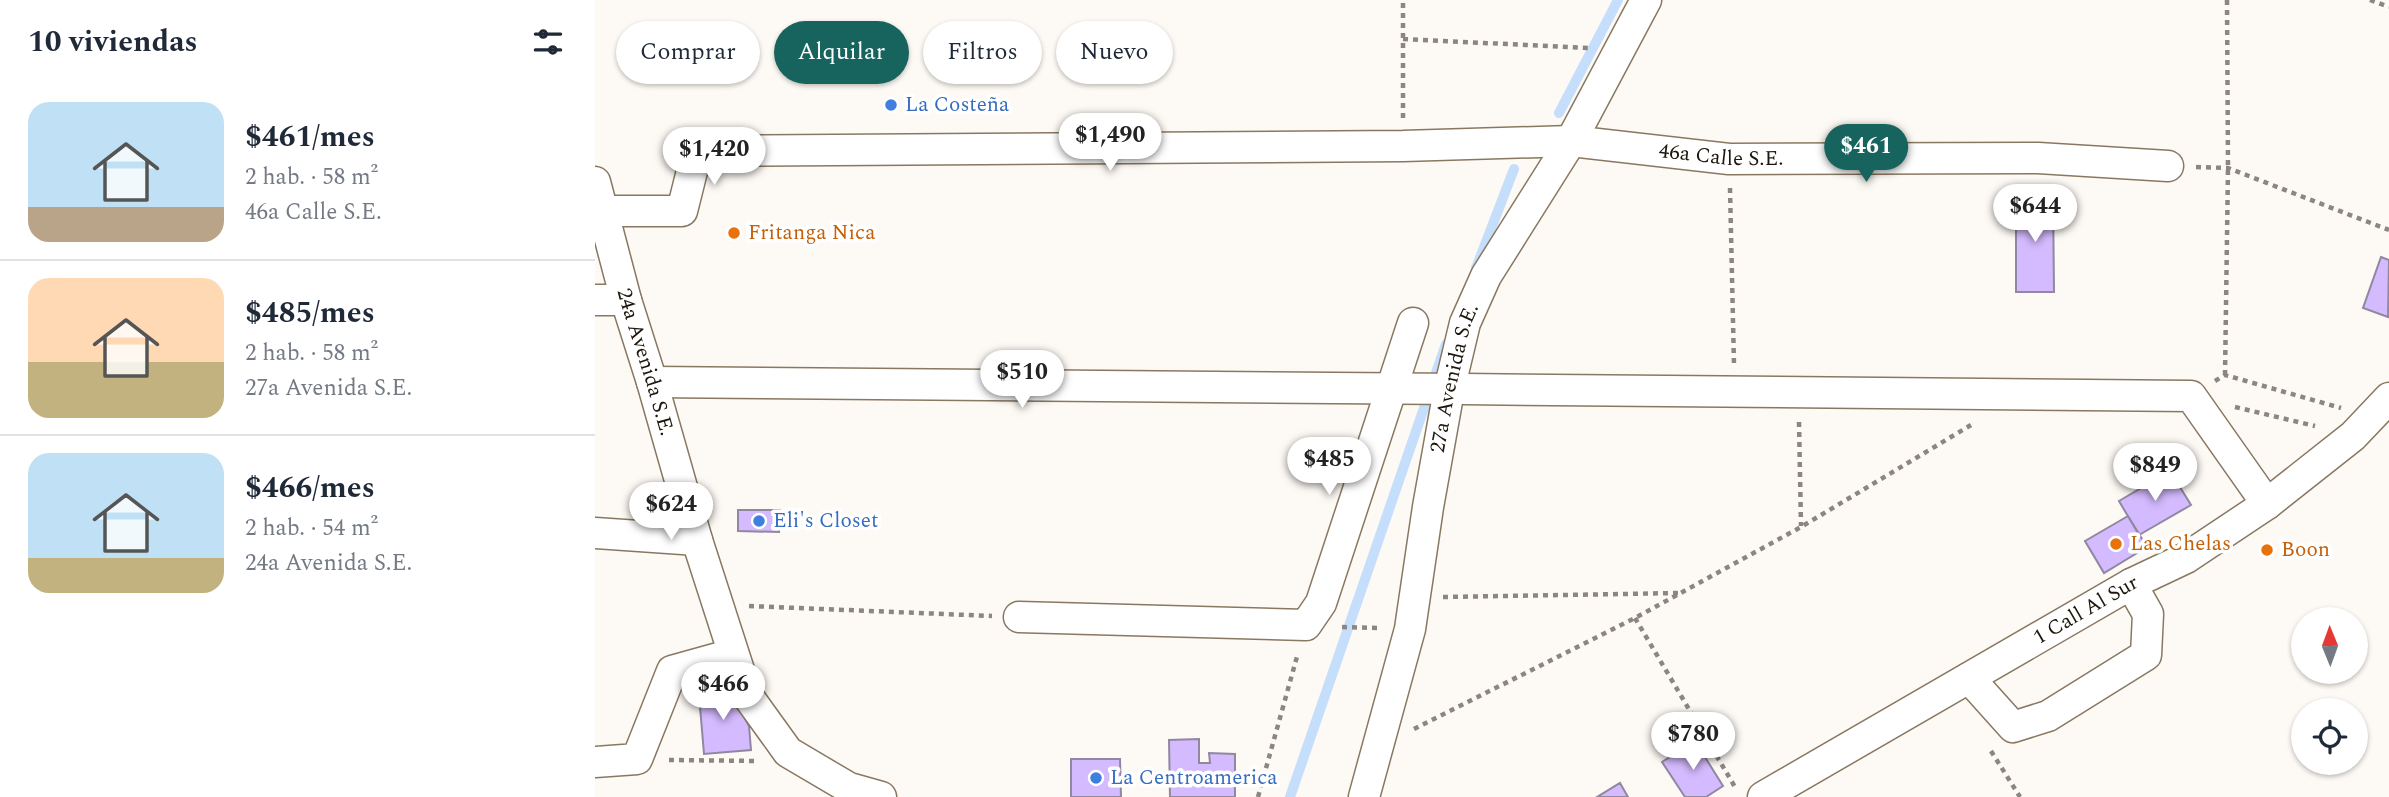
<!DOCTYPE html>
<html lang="es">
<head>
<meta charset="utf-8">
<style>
  :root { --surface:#fff; --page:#f2f2f3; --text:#1f2937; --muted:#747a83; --line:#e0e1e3; --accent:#17645f }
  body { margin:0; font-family:Spectral,serif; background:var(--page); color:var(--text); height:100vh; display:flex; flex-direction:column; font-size:26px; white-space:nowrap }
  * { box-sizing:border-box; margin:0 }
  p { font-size:23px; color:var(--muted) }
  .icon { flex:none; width:38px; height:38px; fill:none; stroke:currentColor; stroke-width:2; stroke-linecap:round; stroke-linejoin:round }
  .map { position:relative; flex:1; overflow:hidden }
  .side { display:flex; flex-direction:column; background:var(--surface); width:595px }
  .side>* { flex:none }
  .top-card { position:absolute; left:21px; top:21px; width:665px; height:63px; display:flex; gap:14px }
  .needle { width:46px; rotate:359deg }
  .buttons { position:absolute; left:1696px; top:607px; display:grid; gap:14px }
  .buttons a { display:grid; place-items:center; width:77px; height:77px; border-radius:50%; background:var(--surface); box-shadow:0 2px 5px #0004; font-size:35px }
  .price { position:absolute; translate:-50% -60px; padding:0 16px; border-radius:24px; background:#fff; color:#222; font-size:23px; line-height:46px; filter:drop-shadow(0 2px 4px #0008) }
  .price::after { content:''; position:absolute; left:50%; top:42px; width:21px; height:16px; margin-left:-10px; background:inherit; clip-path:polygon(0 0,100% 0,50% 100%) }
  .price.selected { background:var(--accent); color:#fff }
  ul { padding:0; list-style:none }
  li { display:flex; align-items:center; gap:21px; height:175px; padding:0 28px }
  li+li { border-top:2px solid var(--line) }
  li span { display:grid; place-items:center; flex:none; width:196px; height:140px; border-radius:21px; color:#555 }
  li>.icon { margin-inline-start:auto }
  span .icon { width:84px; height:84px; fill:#fffc; stroke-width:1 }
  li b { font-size:30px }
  h2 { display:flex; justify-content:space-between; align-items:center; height:84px; padding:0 28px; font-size:30px }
  .tag { padding:0 24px; border-radius:32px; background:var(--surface); box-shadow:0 2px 5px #0004; font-size:24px; line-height:63px }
  .tag.selected { background:var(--accent); color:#fff }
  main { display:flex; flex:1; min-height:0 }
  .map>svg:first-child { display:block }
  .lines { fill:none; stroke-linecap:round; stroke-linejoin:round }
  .stream { stroke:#c5defb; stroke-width:10 }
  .building { fill:#d4bafe; stroke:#9087a1; stroke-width:2 }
  .minor-casing { stroke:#897861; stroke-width:33 }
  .path { stroke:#8b867f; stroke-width:4.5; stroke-dasharray:5 5; stroke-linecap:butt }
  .minor { stroke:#fff; stroke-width:30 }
  .shop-dot { fill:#3f7fe0; stroke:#fff; stroke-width:2.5 }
  .food-dot { fill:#e8710a; stroke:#fff; stroke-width:2.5 }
  .labels { text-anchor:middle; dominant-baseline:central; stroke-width:7; stroke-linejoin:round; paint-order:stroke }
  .shop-label { font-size:21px; fill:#366cbe; stroke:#fff; text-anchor:start }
  .street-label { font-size:21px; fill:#1d170d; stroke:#fff }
  .food-label { font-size:21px; fill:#c56008; stroke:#fff; text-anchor:start }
</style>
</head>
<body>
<main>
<section class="side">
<h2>10 viviendas<svg class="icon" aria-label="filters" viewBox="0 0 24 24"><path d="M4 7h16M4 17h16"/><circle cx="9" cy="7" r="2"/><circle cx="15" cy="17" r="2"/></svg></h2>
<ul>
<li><span style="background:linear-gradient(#bfe0f5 75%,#b9a48a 0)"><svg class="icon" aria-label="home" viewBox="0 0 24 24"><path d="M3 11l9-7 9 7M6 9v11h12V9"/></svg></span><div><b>$461/mes</b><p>2 hab. · 58 m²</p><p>46a Calle S.E.</p></div></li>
<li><span style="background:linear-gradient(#ffd9b3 60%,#c2b280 0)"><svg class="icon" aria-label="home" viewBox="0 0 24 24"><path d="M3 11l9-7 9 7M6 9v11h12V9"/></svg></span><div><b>$485/mes</b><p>2 hab. · 58 m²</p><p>27a Avenida S.E.</p></div></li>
<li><span style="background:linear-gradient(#bfe0f5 75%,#c2b280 0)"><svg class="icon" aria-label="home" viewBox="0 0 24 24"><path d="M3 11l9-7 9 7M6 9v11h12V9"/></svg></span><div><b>$466/mes</b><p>2 hab. · 54 m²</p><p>24a Avenida S.E.</p></div></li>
</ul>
</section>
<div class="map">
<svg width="1794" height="797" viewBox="0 0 1794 797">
  <rect width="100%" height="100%" fill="#fdf9f4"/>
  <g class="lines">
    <path class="stream" d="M964,113L1023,0
      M881,268L919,169
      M695,797L851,344"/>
  </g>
  <path class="building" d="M1421,196H1458L1459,292H1421Z
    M1786,257L1794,260L1793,317L1768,308Z
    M1575,471L1596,505L1544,535L1524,501Z
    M143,510H185L184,532L143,531Z
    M1533,516L1552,547L1509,573L1490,541Z
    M129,681L154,726L156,750L109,754L104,695Z
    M604,739V763H615L614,753L640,754V797H575L574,740Z
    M1100,741L1128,786L1111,797H1090L1067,762Z
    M476,759H525L526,797H476Z
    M1025,783L1033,797H1002Z"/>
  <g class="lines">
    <g class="minor-casing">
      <g id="minor">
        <path id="s1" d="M0,182L31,300L57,382L102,540L152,695L193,752L254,788L286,797"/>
        <path id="s2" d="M7,211H87L102,151L808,146L976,141L1134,159L1443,158L1573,166"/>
        <path d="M0,300H31"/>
        <path d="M57,382C570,383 1083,394 1596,396L1672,504"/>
        <path d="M0,533L102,540"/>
        <path d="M424,617L711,625L726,603L818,323"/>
        <path d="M1374,678L1418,727L1453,716L1551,655L1553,614L1536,584"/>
        <path d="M0,762L42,759L77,671L138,654"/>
        <path id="s3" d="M769,797L815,629L833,507L854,390L870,323L891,276L976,141L1051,0"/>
        <path id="s4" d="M1168,797L1536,584L1591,558L1672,504L1758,436L1794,398"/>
      </g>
    </g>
    <path class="path" d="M1775,0L1794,7
      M808,39L993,48
      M808,118V0
      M1601,167L1633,168L1794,230
      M1135,188L1139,365
      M1630,375L1633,168L1632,0
      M1620,381L1630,375L1746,408
      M1640,407L1720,426
      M1204,422L1206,526
      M848,597L1085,593
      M154,606L397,616
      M1040,618L1140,787
      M747,627L783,628
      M819,729L1040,618L1206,527L1376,425
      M1396,751L1425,797
      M74,760L163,761
      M663,797L703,653"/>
    <use href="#minor" class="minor"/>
  </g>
  <g class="shop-dot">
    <circle cx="296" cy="105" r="7"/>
    <circle cx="164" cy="521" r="7"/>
    <circle cx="501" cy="778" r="7"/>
  </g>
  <g class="food-dot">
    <circle cx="139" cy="233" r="7"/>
    <circle cx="1521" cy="544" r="7"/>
    <circle cx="1672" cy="550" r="7"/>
  </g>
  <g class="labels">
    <g class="shop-label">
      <text x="310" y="105">La Costeña</text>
      <text x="178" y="521">Eli's Closet</text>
      <text x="515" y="778">La Centroamerica</text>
    </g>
    <g class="street-label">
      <text stroke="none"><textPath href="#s2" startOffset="1167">46a Calle S.E.</textPath></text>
      <text stroke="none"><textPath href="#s1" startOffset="187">24a Avenida S.E.</textPath></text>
      <text stroke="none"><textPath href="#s3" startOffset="429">27a Avenida S.E.</textPath></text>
      <text stroke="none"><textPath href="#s4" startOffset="373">1 Call Al Sur</textPath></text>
    </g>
    <g class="food-label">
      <text x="153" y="233">Fritanga Nica</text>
      <text x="1535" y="544">Las Chelas</text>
      <text x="1686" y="550">Boon</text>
    </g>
  </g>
</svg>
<div class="buttons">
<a><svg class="needle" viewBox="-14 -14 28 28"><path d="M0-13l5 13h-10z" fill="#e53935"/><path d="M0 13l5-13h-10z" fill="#747a83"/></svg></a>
<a><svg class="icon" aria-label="locate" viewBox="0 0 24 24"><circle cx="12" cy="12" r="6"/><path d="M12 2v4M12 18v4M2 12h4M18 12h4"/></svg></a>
</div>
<b class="price" style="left:515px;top:173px">$1,490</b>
<b class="price selected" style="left:1271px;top:184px">$461</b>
<b class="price" style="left:119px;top:187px">$1,420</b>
<b class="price" style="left:1440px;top:244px">$644</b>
<b class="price" style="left:427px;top:410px">$510</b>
<b class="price" style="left:734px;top:497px">$485</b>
<b class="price" style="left:1560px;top:503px">$849</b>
<b class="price" style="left:76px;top:542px">$624</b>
<b class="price" style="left:128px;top:722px">$466</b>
<b class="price" style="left:1098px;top:772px">$780</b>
<div class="top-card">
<a class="tag">Comprar</a>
<a class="tag selected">Alquilar</a>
<a class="tag">Filtros</a>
<a class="tag">Nuevo</a>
</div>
</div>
</main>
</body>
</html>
